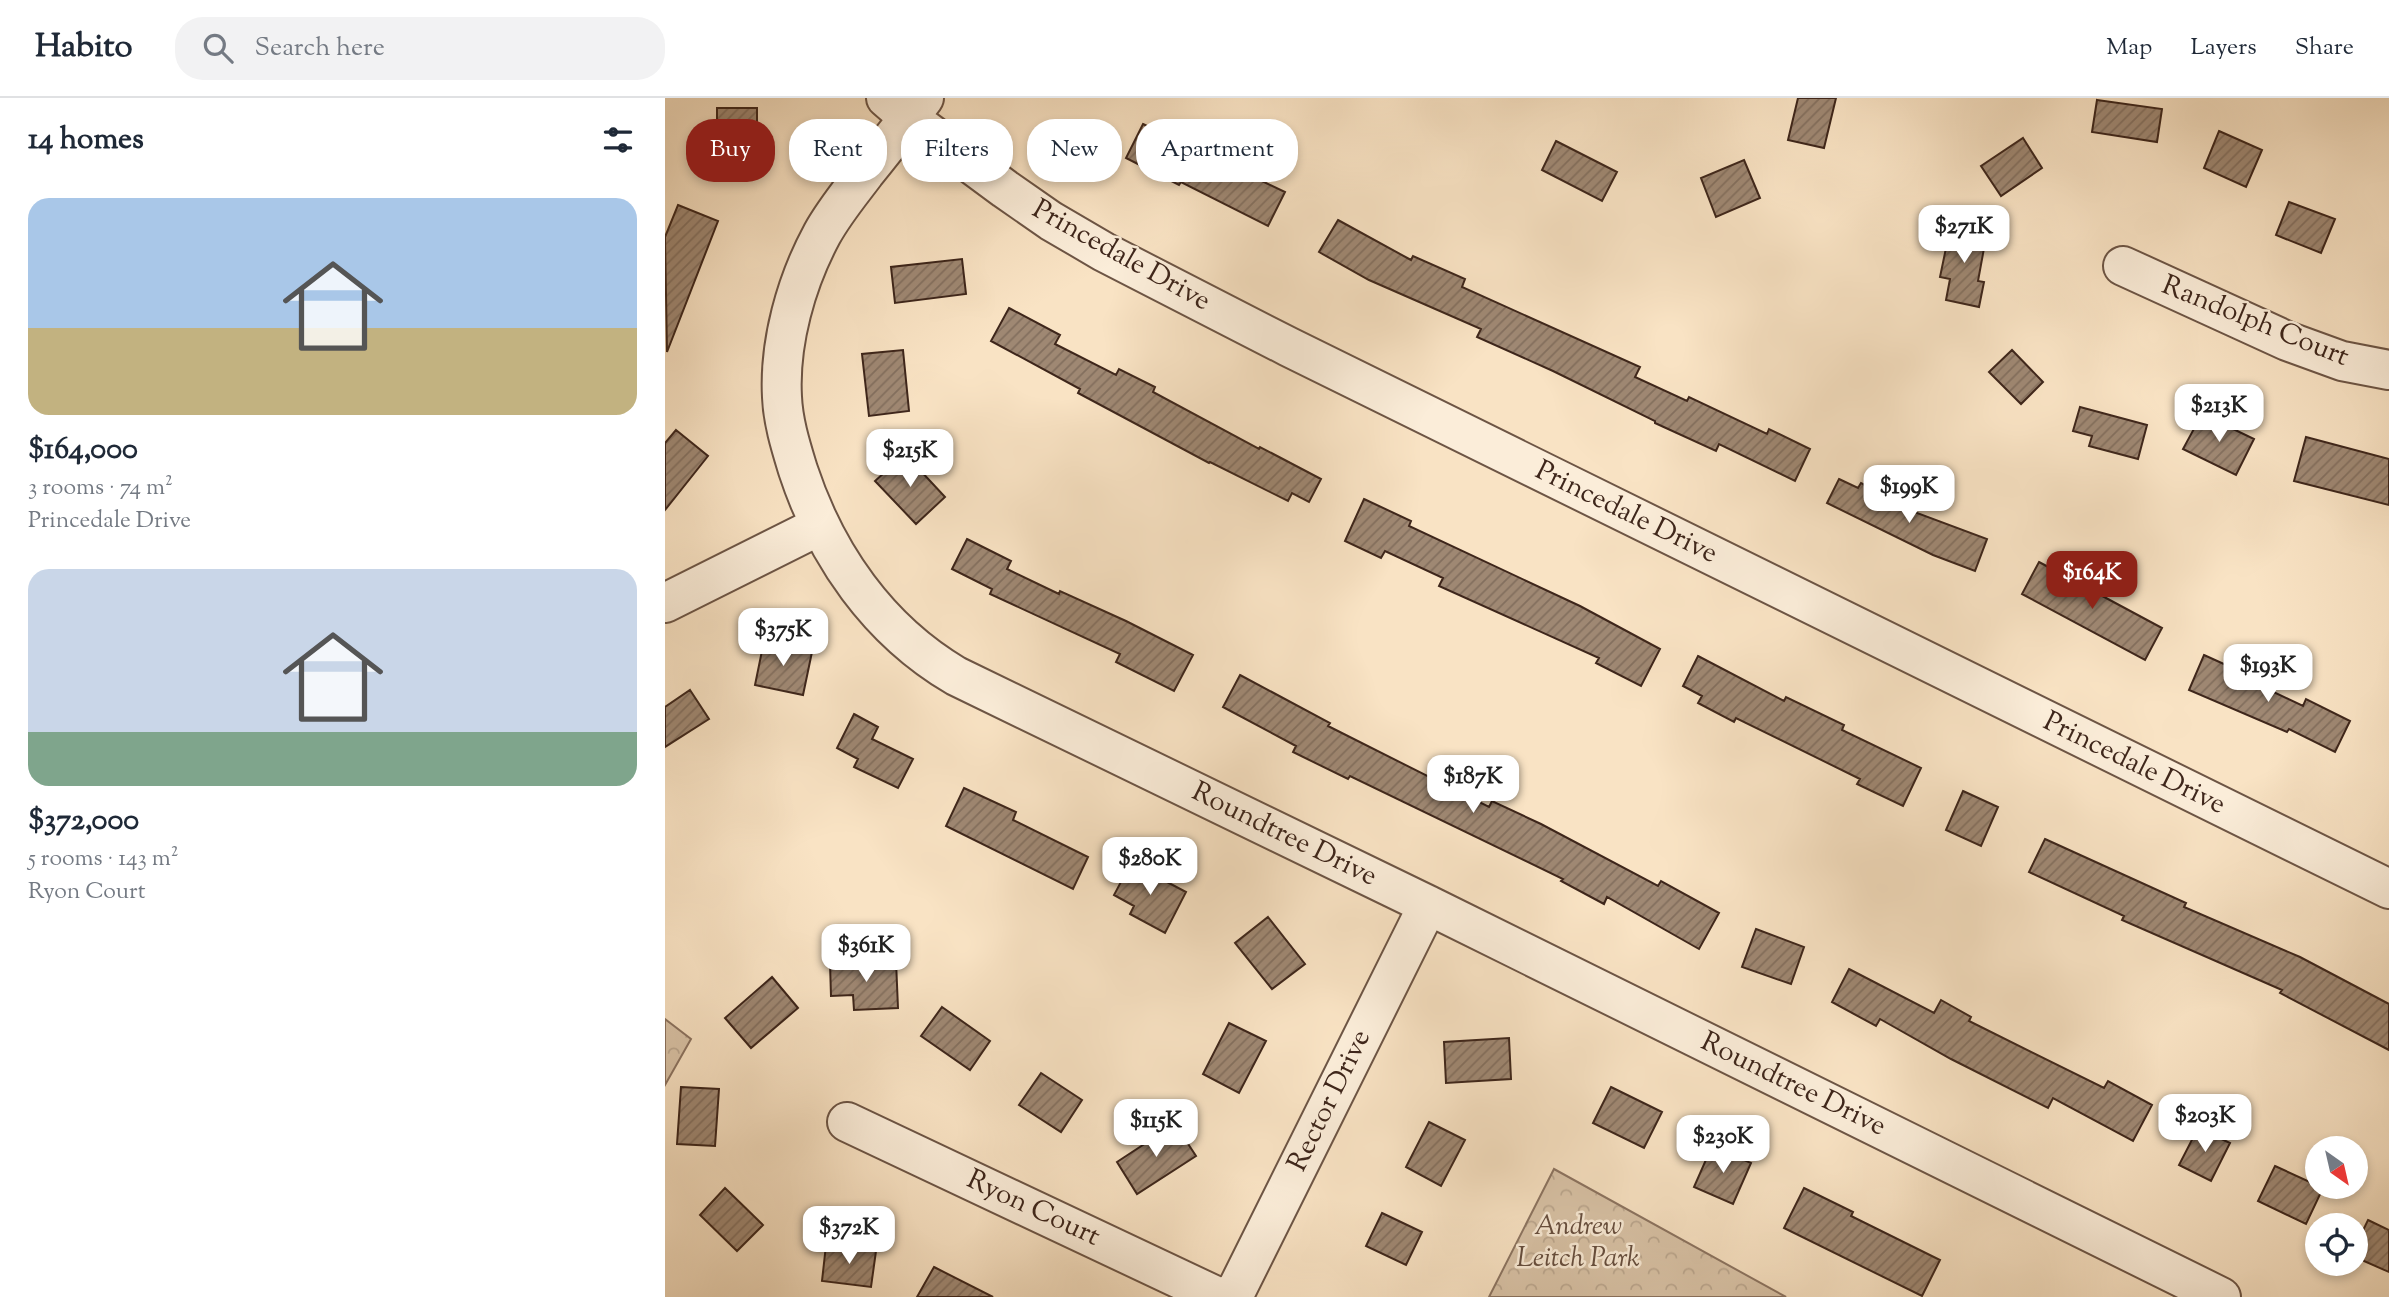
<!DOCTYPE html>
<html lang="en">
<head>
<meta charset="utf-8">
<style>
  :root { --surface:#fff; --page:#f2f2f3; --text:#1f2937; --muted:#747a83; --line:#e0e1e3; --accent:#8f2418 }
  body { margin:0; font-family:"Sorts Mill Goudy",serif; background:var(--page); color:var(--text); height:100vh; display:flex; flex-direction:column; font-size:26px; white-space:nowrap }
  * { box-sizing:border-box; margin:0 }
  p { font-size:23px; color:var(--muted) }
  .icon { flex:none; width:38px; height:38px; fill:none; stroke:currentColor; stroke-width:2; stroke-linecap:round; stroke-linejoin:round }
  .map { position:relative; flex:1; overflow:hidden }
  .panel { display:flex; flex-direction:column; background:var(--surface); width:665px }
  .panel>* { flex:none }
  .banner { position:absolute; left:21px; top:21px; width:665px; height:63px; display:flex; gap:14px }
  .needle { width:46px; rotate:146deg }
  .tools { position:absolute; left:1640px; top:1038px; display:grid; gap:14px }
  .tools a { display:grid; place-items:center; width:63px; height:63px; border-radius:50%; background:var(--surface); box-shadow:0 4px 10px #0003; font-size:35px }
  .price { position:absolute; translate:-50% -60px; padding:0 16px; border-radius:14px; background:#fff; color:#222; font-size:23px; line-height:46px; filter:drop-shadow(0 2px 4px #0008) }
  .price::after { content:''; position:absolute; left:50%; top:42px; width:21px; height:16px; margin-left:-10px; background:inherit; clip-path:polygon(0 0,100% 0,50% 100%) }
  .price.current { background:var(--accent); color:#fff }
  ul { padding:0; list-style:none }
  li { display:grid; align-content:center; gap:14px; height:371px; padding:0 28px }
  li span { display:grid; place-items:center; height:217px; border-radius:21px; color:#555 }
  li>.icon { margin-inline-start:auto }
  span .icon { width:126px; height:126px; fill:#fffc; stroke-width:1 }
  li b { font-size:30px }
  h2 { display:flex; justify-content:space-between; align-items:center; height:84px; padding:0 28px; font-size:30px }
  .pill { padding:0 24px; border-radius:28px; background:var(--surface); box-shadow:0 4px 10px #0003; font-size:24px; line-height:63px }
  .pill.current { background:var(--accent); color:#fff }
  header { display:flex; align-items:center; gap:42px; box-sizing:border-box; height:98px; padding:0 35px; background:var(--surface); border-bottom:2px solid var(--line) }
  header strong { font-size:33px }
  nav { display:flex; gap:38px; margin-inline-start:auto; font-size:24px }
  .search { width:490px; height:63px; background:var(--page); display:flex; align-items:center; gap:18px; box-sizing:border-box; padding:0 24px; border-radius:28px; color:var(--muted); font-size:26px }
  main { display:flex; flex:1; min-height:0 }
  .map>svg:first-child { display:block }
  .park { fill:url(#park-crowns); stroke:#8c7461; stroke-width:2 }
  .building { fill:url(#building-hatch); stroke:#3e261b; stroke-width:2 }
  .lines { fill:none; stroke-linecap:round; stroke-linejoin:round }
  .minor-casing { stroke:#6d5545; stroke-width:42 }
  .minor { stroke:#fbedd9; stroke-width:38 }
  .labels { text-anchor:middle; dominant-baseline:central; stroke-width:5; stroke-linejoin:round; paint-order:stroke }
  .street-label { font-size:28px; fill:#3e261b; stroke:#fbedd9 }
  .park-label { font-size:28px; font-style:italic; fill:#654d3e; stroke:#fbedd9 }
</style>
</head>
<body>
<header>
<strong>Habito</strong>
<div class="search"><svg class="icon" aria-label="search" viewBox="0 0 24 24"><circle cx="10" cy="10" r="6"/><path d="M15 15l6 6"/></svg>Search here</div>
<nav><a>Map</a><a>Layers</a><a>Share</a></nav>
</header>
<main>
<section class="panel">
<h2>14 homes<svg class="icon" aria-label="filters" viewBox="0 0 24 24"><path d="M4 7h16M4 17h16"/><circle cx="9" cy="7" r="2"/><circle cx="15" cy="17" r="2"/></svg></h2>
<ul>
<li><span style="background:linear-gradient(#a9c7e8 60%,#c2b280 0)"><svg class="icon" aria-label="home" viewBox="0 0 24 24"><path d="M3 11l9-7 9 7M6 9v11h12V9"/></svg></span><div><b>$164,000</b><p>3 rooms · 74 m²</p><p>Princedale Drive</p></div></li>
<li><span style="background:linear-gradient(#c9d6e8 75%,#7fa58c 0)"><svg class="icon" aria-label="home" viewBox="0 0 24 24"><path d="M3 11l9-7 9 7M6 9v11h12V9"/></svg></span><div><b>$372,000</b><p>5 rooms · 143 m²</p><p>Ryon Court</p></div></li>
</ul>
</section>
<div class="map">
<svg width="1724" height="1199" viewBox="0 0 1724 1199">
  <defs>
    <pattern id="park-crowns" width="20" height="18" patternUnits="userSpaceOnUse" patternTransform="scale(1.75)"><rect width="20" height="18" fill="#d9c3a7"/><path d="M2 6a3 3 0 1 1 6 0M12 15a3 3 0 1 1 6 0" fill="none" stroke="#bba78f"/></pattern>
    <pattern id="building-hatch" width="6" height="6" patternUnits="userSpaceOnUse" patternTransform="scale(1.75)"><rect width="6" height="6" fill="#9f8873"/><path d="M-1 1l2-2M0 6l6-6M5 7l2-2" fill="none" stroke="#836f5e"/></pattern>
  </defs>
  <rect width="100%" height="100%" fill="#f9e3c4"/>
  <filter id="stains"><feTurbulence type="fractalNoise" baseFrequency=".00286" numOctaves="4"/><feColorMatrix values="0 0 0 0 .2 0 0 0 0 .09 0 0 0 0 .02 0 0 0 .5 -.17"/></filter>
  <radialGradient id="worn" r=".72"><stop offset=".6" stop-color="#630" stop-opacity="0"/><stop offset="1" stop-color="#630" stop-opacity=".3"/></radialGradient>
  <path class="park" d="M0,921L26,941L0,987Z
    M889,1071L1121,1199H824Z"/>
  <path class="building" d="M1133,0H1171L1159,50L1123,42Z
    M1432,2L1497,11L1492,44L1427,34Z
    M52,10H92V71H52Z
    M478,26L620,94L603,128L516,84L514,87L461,60Z
    M1554,33L1597,52L1581,89L1539,70Z
    M1358,40L1377,70L1336,98L1316,68Z
    M891,43L952,74L937,103L877,72Z
    M1079,62L1095,100L1051,119L1036,80Z
    M1624,104L1670,121L1656,155L1611,137Z
    M13,107L53,123L2,254L0,139Z
    M673,122L746,162L748,158L800,181L797,189L975,269L970,279L1022,303L1024,299L1102,336L1104,331L1145,351L1130,383L1054,346L1051,353L990,325V323L888,273L812,239L816,231L704,182L654,154Z
    M1286,126L1322,134L1313,183L1319,184L1314,209L1281,202L1285,181L1275,179Z
    M297,161L301,196L230,205L226,169Z
    M344,210L395,237L390,246L451,277L454,271L490,289L488,294L594,351L595,349L656,381L644,404L627,395L623,403L545,364L544,365L413,295L415,291L326,243Z
    M238,252L244,313L204,318L197,256Z
    M1347,252L1378,284L1356,306L1324,274Z
    M1415,309L1482,327L1473,361L1424,348L1427,338L1408,333Z
    M1537,316L1589,341L1571,377L1518,351Z
    M11,332L43,358L0,412V345Z
    M1641,339L1724,361V407L1629,383Z
    M240,356L280,399L251,426L210,383Z
    M1174,381L1193,390L1196,385L1238,406L1236,409L1322,441L1310,473L1268,457L1162,405Z
    M699,401L746,423L744,428L915,508L995,551L976,588L931,565L934,560L774,488L778,480L720,453L716,460L680,443Z
    M302,441L346,463L342,471L394,496L395,493L461,523L528,557L509,593L451,564L455,556L325,496L327,491L287,471Z
    M1374,464L1497,530L1480,562L1357,496Z
    M99,543L147,554L138,597L90,587Z
    M1539,557L1581,576L1579,580L1638,608L1641,601L1685,623L1670,654L1624,631L1622,634L1524,592Z
    M1033,558L1119,603L1121,599L1179,627L1177,632L1256,670L1238,708L1192,686L1195,681L1071,620L1069,624L1033,605L1037,598L1018,588Z
    M575,577L665,625L663,628L824,709L827,703L876,726L993,788L996,783L1054,815L1034,851L942,799L939,806L896,783L898,781L685,678L683,681L628,654L631,648L558,609Z
    M25,592L44,621L0,649V609Z
    M189,616L213,629L207,641L248,661L233,690L189,669L193,661L172,650Z
    M299,690L351,714L348,722L423,759L408,791L281,728Z
    M1298,693L1333,709L1316,748L1281,732Z
    M1380,741L1521,805L1519,809L1635,859L1724,906V952L1615,895L1617,892L1457,822L1459,818L1364,774Z
    M466,765L521,794L500,835L465,816L469,808L449,797Z
    M603,819L640,866L607,891L570,845Z
    M1091,831L1139,849L1126,886L1077,869Z
    M231,863L233,910L189,912L188,897L166,898L165,865Z
    M1184,871L1269,915L1276,902L1306,919L1304,923L1439,990L1443,983L1487,1007L1468,1043L1388,1000L1383,1010L1286,961L1215,921L1211,928L1167,904Z
    M107,879L133,910L86,950L60,920Z
    M277,909L325,943L305,972L256,938Z
    M564,925L601,943L574,995L538,976Z
    M844,940L846,981L781,985L779,944Z
    M376,975L417,1002L396,1034L354,1007Z
    M16,989L54,991L50,1048L12,1046Z
    M946,989L997,1014L979,1050L928,1025Z
    M764,1024L800,1042L776,1088L741,1069Z
    M510,1026L531,1058L472,1096L452,1064Z
    M1533,1030L1565,1045L1546,1083L1514,1067Z
    M1047,1048L1086,1065L1068,1106L1029,1089Z
    M1610,1068L1658,1090L1641,1126L1593,1103Z
    M60,1090L98,1127L72,1153L35,1117Z
    M1139,1090L1188,1114L1186,1118L1275,1162L1257,1198L1119,1130Z
    M717,1115L757,1134L741,1167L701,1148Z
    M1703,1122L1724,1132V1174L1690,1159V1149Z
    M161,1147L211,1153L206,1189L157,1183Z
    M269,1169L328,1199H252Z"/>
  <g class="lines">
    <g class="minor-casing">
      <path id="minor" d="M221,0L244,20L340,91L386,123L439,154L624,249L1724,791
        M259,0C240,25 220,50 200,75C185,95 169,114 157,136C131,184 114,245 117,299C118,324 126,349 133,372C161,457 213,532 291,578L763,807L1556,1199
        M1458,168L1622,243L1677,263L1724,272
        M0,505L154,428
        M182,1024L553,1199
        M568,1199L763,807"/>
    </g>
    <use href="#minor" class="minor"/>
  </g>
  <g class="labels">
    <g class="street-label">
      <text transform="translate(456 158) rotate(29)">Princedale Drive</text>
      <text transform="translate(1590 224) rotate(22)">Randolph Court</text>
      <text transform="translate(961 415) rotate(26)">Princedale Drive</text>
      <text transform="translate(1469 666) rotate(26)">Princedale Drive</text>
      <text transform="translate(619 737) rotate(26)">Roundtree Drive</text>
      <text transform="translate(1128 987) rotate(26)">Roundtree Drive</text>
      <text transform="translate(665 1003) rotate(-64)">Rector Drive</text>
      <text transform="translate(368 1111) rotate(25)">Ryon Court</text>
    </g>
    <g class="park-label">
      <text x="913" y="1129">Andrew<tspan x="913" dy="32">Leitch Park</tspan></text>
    </g>
  </g>
  <rect width="100%" height="100%" filter="url(#stains)"/>
  <rect width="100%" height="100%" fill="url(#worn)"/>
</svg>
<div class="tools">
<a><svg class="needle" viewBox="-14 -14 28 28"><path d="M0-13l5 13h-10z" fill="#e53935"/><path d="M0 13l5-13h-10z" fill="#747a83"/></svg></a>
<a><svg class="icon" aria-label="locate" viewBox="0 0 24 24"><circle cx="12" cy="12" r="6"/><path d="M12 2v4M12 18v4M2 12h4M18 12h4"/></svg></a>
</div>
<b class="price" style="left:1299px;top:167px">$271K</b>
<b class="price" style="left:1554px;top:346px">$213K</b>
<b class="price" style="left:245px;top:391px">$215K</b>
<b class="price" style="left:1244px;top:427px">$199K</b>
<b class="price current" style="left:1427px;top:513px">$164K</b>
<b class="price" style="left:118px;top:570px">$375K</b>
<b class="price" style="left:1603px;top:606px">$193K</b>
<b class="price" style="left:808px;top:717px">$187K</b>
<b class="price" style="left:485px;top:799px">$280K</b>
<b class="price" style="left:201px;top:886px">$361K</b>
<b class="price" style="left:1540px;top:1056px">$203K</b>
<b class="price" style="left:491px;top:1061px">$115K</b>
<b class="price" style="left:1058px;top:1077px">$230K</b>
<b class="price" style="left:184px;top:1168px">$372K</b>
<div class="banner">
<a class="pill current">Buy</a>
<a class="pill">Rent</a>
<a class="pill">Filters</a>
<a class="pill">New</a>
<a class="pill">Apartment</a>
</div>
</div>
</main>
</body>
</html>
